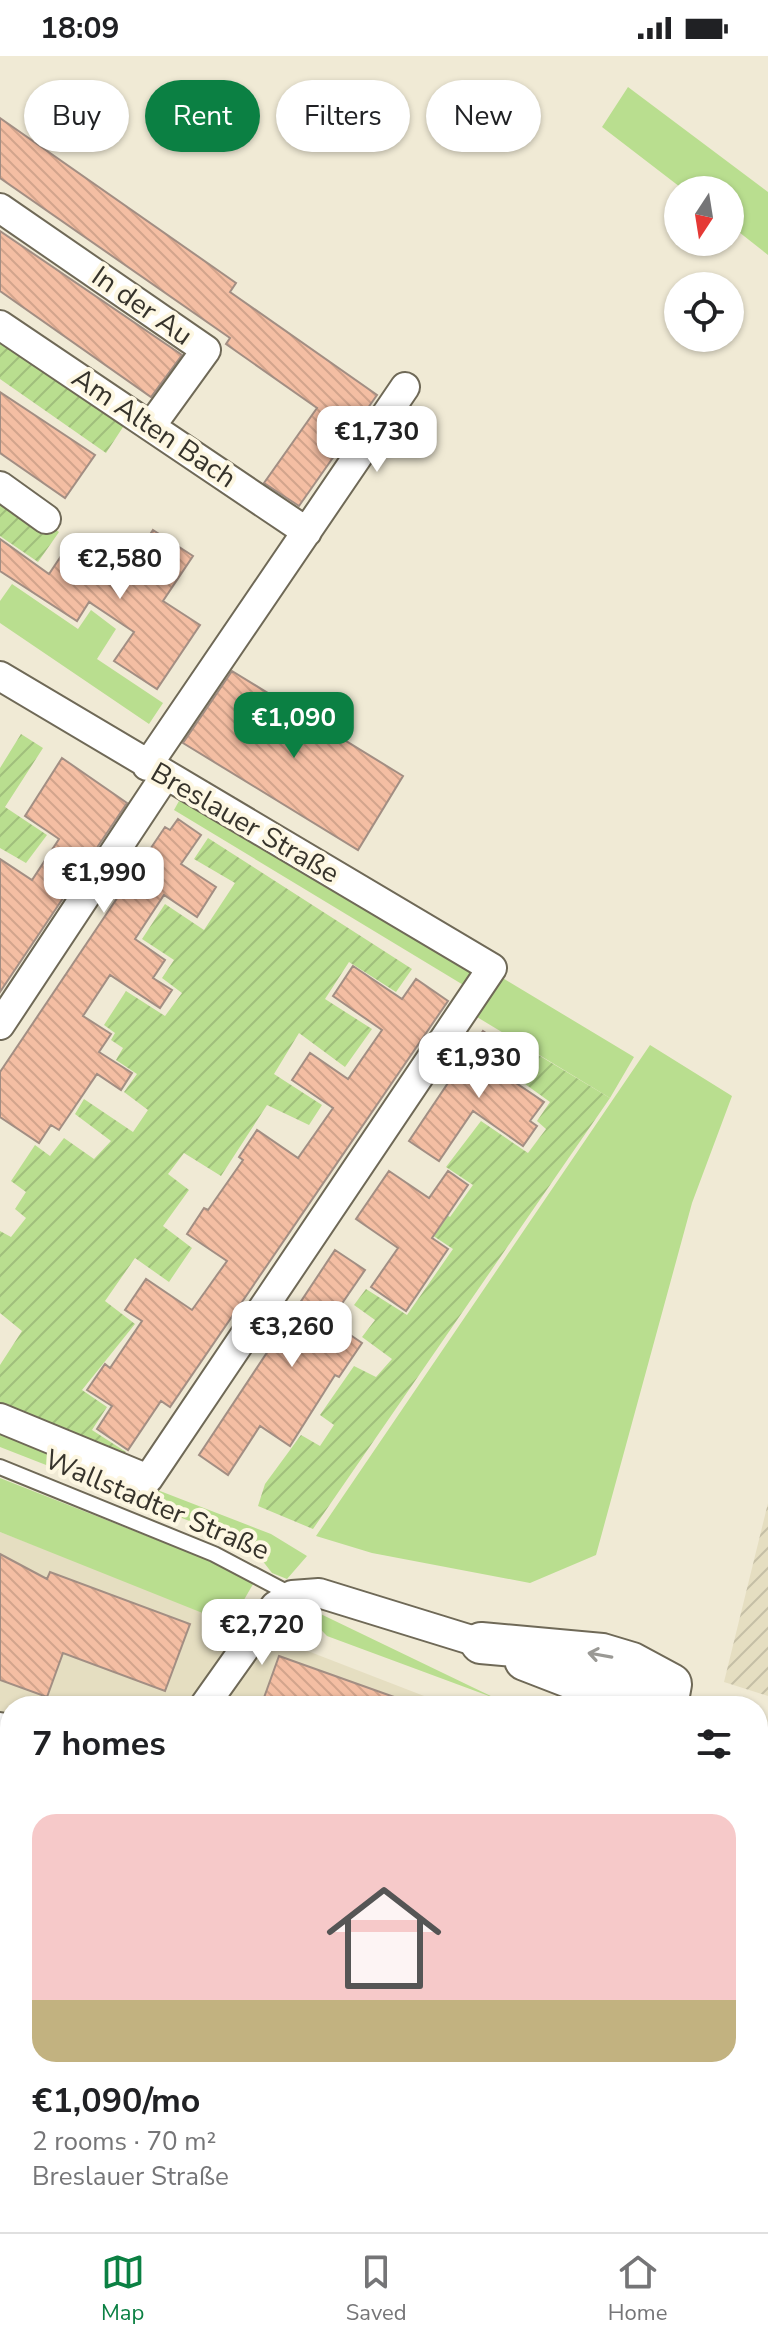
<!DOCTYPE html>
<html lang="en">
<head>
<meta charset="utf-8">
<style>
  :root { --surface:#fff; --page:#f2f2f2; --text:#202124; --muted:#757577; --line:#e0e0e0; --accent:#0b8043 }
  body { margin:0; font-family:"Nunito Sans",sans-serif; background:var(--page); color:var(--text); height:100vh; display:flex; flex-direction:column; font-size:30px; white-space:nowrap }
  * { box-sizing:border-box; margin:0 }
  p { font-size:26px; color:var(--muted) }
  .icon { flex:none; width:44px; height:44px; fill:none; stroke:currentColor; stroke-width:2; stroke-linecap:round; stroke-linejoin:round }
  .map { position:relative; flex:1; overflow:hidden }
  .side { position:absolute; left:0px; top:1640px; width:768px; height:536px; display:flex; flex-direction:column; background:var(--surface); border-radius:32px 32px 0 0; box-shadow:0 2px 6px #0004 }
  .side>* { flex:none }
  .banner { position:absolute; left:24px; top:24px; width:720px; height:72px; display:flex; gap:16px }
  .needle { width:52px; rotate:192deg }
  .controls { position:absolute; left:664px; top:120px; display:grid; gap:16px }
  .controls a { display:grid; place-items:center; width:80px; height:80px; border-radius:50%; background:var(--surface); box-shadow:0 2px 6px #0004; font-size:40px }
  .price { position:absolute; translate:-50% -68px; padding:0 18px; border-radius:16px; background:#fff; color:#222; font-size:26px; line-height:52px; filter:drop-shadow(0 2px 4px #0008) }
  .price::after { content:''; position:absolute; left:50%; top:48px; width:24px; height:18px; margin-left:-12px; background:inherit; clip-path:polygon(0 0,100% 0,50% 100%) }
  .price.selected { background:var(--accent); color:#fff }
  ul { padding:0; list-style:none }
  li { display:grid; align-content:center; gap:16px; height:424px; padding:0 32px }
  li span { display:grid; place-items:center; height:248px; border-radius:24px; color:#555 }
  li>.icon { margin-inline-start:auto }
  span .icon { width:144px; height:144px; fill:#fffc; stroke-width:1 }
  li b { font-size:34px }
  h2 { display:flex; justify-content:space-between; align-items:center; height:96px; padding:0 32px; font-size:34px }
  .chip { padding:0 28px; border-radius:36px; background:var(--surface); box-shadow:0 2px 6px #0004; font-size:28px; line-height:72px }
  .chip.selected { background:var(--accent); color:#fff }
  .status { display:flex; justify-content:space-between; align-items:center; height:56px; padding:0 40px; background:var(--surface); direction:ltr }
  .status svg { height:22px; fill:currentColor }
  .menu { display:flex; justify-content:space-around; align-items:center; height:112px; border-top:2px solid var(--line); background:var(--surface); font-size:22px; color:var(--muted) }
  .menu a { display:grid; justify-items:center; gap:4px }
  .menu .selected { color:var(--accent) }
  .map>svg:first-child { display:block }
  .built { fill:#e5dec1 }
  .industrial { fill:url(#industrial-furrows) }
  .grass { fill:#b9de8f }
  .garden { fill:url(#garden-furrows) }
  .building { fill:url(#building-back-hatch); stroke:#a28e83; stroke-width:2 }
  .lines { fill:none; stroke-linecap:round; stroke-linejoin:round }
  .lane-casing { stroke:#6f6957; stroke-width:18 }
  .street-casing { stroke:#6f6957; stroke-width:32 }
  .secondary-casing { stroke:#6f6957; stroke-width:44 }
  .lane { stroke:#fff; stroke-width:14 }
  .street { stroke:#fff; stroke-width:28 }
  .secondary { stroke:#fff; stroke-width:40 }
  .oneway { stroke:#9a9995 }
  .labels { text-anchor:middle; dominant-baseline:central; stroke-width:8; stroke-linejoin:round; paint-order:stroke }
  .street-label { font-size:28px; fill:#36332b; stroke:#fdf7e2 }
</style>
</head>
<body>
<div class="status"><b>18:09</b><svg viewBox="0 0 49 12"><path d="M0 12V9h3v3zM5 12V6h3v6zM10 12V3h3v9zM15 12V0h3v12zM26 1h20v11H26zM47 4h2v5h-2z"/></svg></div>
<div class="map">
<svg width="768" height="2176" viewBox="0 0 768 2176">
  <defs>
    <pattern id="industrial-furrows" width="10" height="10" patternUnits="userSpaceOnUse" patternTransform="scale(2)"><rect width="10" height="10" fill="#e5dec1"/><path d="M-1 1l2-2M0 10L10 0M9 11l2-2" fill="none" stroke="#c5bfa6"/></pattern>
    <pattern id="garden-furrows" width="10" height="10" patternUnits="userSpaceOnUse" patternTransform="scale(2)"><rect width="10" height="10" fill="#b9de8f"/><path d="M-1 1l2-2M0 10L10 0M9 11l2-2" fill="none" stroke="#a0bf7c"/></pattern>
    <pattern id="building-back-hatch" width="6" height="6" patternUnits="userSpaceOnUse" patternTransform="scale(2)"><rect width="6" height="6" fill="#f4bea3"/><path d="M-1 5l2 2M0 0l6 6M5-1l2 2" fill="none" stroke="#d2a48c"/></pattern>
  </defs>
  <rect width="100%" height="100%" fill="#f0ead5"/>
  <path class="built" d="M0,1476L450,1650H10V1995L0,2011Z"/>
  <path class="industrial" d="M768,1447V1640L724,1626Z
    M10,1995V2148L0,2146V2011Z
    M82,2166H281L277,2176H122Z"/>
  <path class="grass" d="M628,31L768,136V199L730,169V134H684L602,71Z
    M12,528L78,573L91,554L116,573L97,603L163,647L149,668L0,567V545Z
    M184,736L476,913L465,930L174,754Z
    M501,921L634,1001L610,1042L477,961Z
    M650,989L732,1040L692,1147L596,1499L530,1527L372,1497L316,1480Z
    M0,1373L271,1478L307,1500L287,1523L272,1517L255,1495L210,1473L0,1391Z
    M0,1422L256,1523L230,1568L0,1476Z
    M304,1550L497,1643L327,1580L301,1553Z
    M281,2166H523L521,2176H277Z"/>
  <path class="garden" d="M0,281L125,368L106,397L0,323Z
    M0,435L59,476L38,506L0,480Z
    M21,678L43,692L5,751L47,779L26,807L0,792V712Z
    M208,782L412,913L396,936L349,906L325,943L372,973L345,1011L299,977L274,1018L322,1049L309,1069L267,1049L221,1120L184,1097L168,1118L189,1134L163,1170L192,1192L169,1226L135,1202L105,1245L135,1268L82,1334L107,1351L92,1374L126,1396L123,1401L0,1350V1309L22,1275L0,1257V1175L11,1181L26,1162L15,1153L26,1136L11,1125L35,1089L50,1100L64,1082L94,1103L111,1085L75,1058L84,1043L133,1076L148,1054L124,1036L137,1018L116,1004L123,992L111,984L115,977L104,969L126,935L165,960L182,937L162,922L174,904L142,883L165,848L204,874L235,827L194,803Z
    M530,994L610,1042L313,1473L258,1450L265,1428L301,1379L320,1390L334,1369L320,1359L354,1310L376,1321L392,1303L362,1281L375,1264L354,1249L366,1233L407,1259L453,1193L408,1163L420,1142L450,1161L473,1129L446,1111L481,1065L528,1097L546,1073L537,1065L550,1046L514,1020Z"/>
  <path class="building" d="M0,62L236,227L230,236L377,339L299,450L264,427L317,352L226,288L230,282L0,122Z
    M0,175L182,299L151,341L0,235Z
    M0,336L95,399L65,442L0,397Z
    M153,474L193,500L163,545L200,569L157,633L114,605L134,576L89,546L77,565L0,515V483L49,518L61,500L91,519L100,504L123,520Z
    M232,615L403,720L358,794L183,687Z
    M62,702L127,747L0,936V803L32,824L59,783L25,760Z
    M178,763L201,779L181,808L216,831L197,861L164,839L135,883L165,904L153,922L172,934L160,952L110,919L83,960L111,978L99,996L132,1017L121,1034L97,1018L59,1074L51,1069L39,1087L0,1061V1016L165,771L170,774Z
    M353,910L402,943L416,923L448,945L170,1351L161,1345L128,1394L97,1373L112,1350L87,1334L105,1308L110,1312L142,1265L125,1254L146,1223L192,1254L227,1205L187,1178L204,1152L208,1154L243,1104L239,1101L257,1074L298,1102L333,1052L292,1024L310,997L348,1023L382,974L333,940Z
    M483,975L514,996L500,1016L544,1046L530,1065L537,1070L523,1090L473,1055L439,1105L409,1085Z
    M389,1115L429,1142L448,1115L468,1129L432,1182L448,1193L406,1255L371,1231L398,1192L356,1163Z
    M335,1194L365,1214L330,1265L362,1287L339,1321L335,1319L290,1390L260,1370L228,1419L199,1399Z
    M0,1498L47,1523L50,1516L190,1568L165,1635L63,1597L47,1641L0,1624Z
    M279,1600L411,1647V1650H261Z"/>
  <g class="lines">
    <g class="lane-casing">
      <path id="lane" d="M0,1411L214,1498L292,1539"/>
    </g>
    <g class="street-casing">
      <path id="street" d="M0,152L206,294L151,370
        M0,269L307,476
        M0,430L46,463
        M0,620L492,912L148,1423L0,1362
        M147,710L405,331
        M0,969L165,720
        M204,1650L275,1550L292,1539L319,1537L481,1587
        M0,1671L10,1676
        M0,1955L10,1940"/>
    </g>
    <g class="secondary-casing">
      <path id="secondary" d="M481,1587L602,1598L632,1607L671,1628L667,1650
        M525,1604L644,1650
        M568,2176L570,2166"/>
    </g>
    <use href="#lane" class="lane"/>
    <use href="#street" class="street"/>
    <use href="#secondary" class="secondary"/>
  </g>
  <defs><path id="oneway-shaft" d="M-6 0H5M1.5-3L5.5 0L1.5 3" fill="none" stroke-width="1.6" stroke-linecap="round" stroke-linejoin="round" transform="scale(2)"/></defs>
  <use class="oneway" href="#oneway-shaft" transform="translate(600 1599) rotate(-170)"/>
  <g class="labels">
    <g class="street-label">
      <text transform="translate(142 250) rotate(35)">In der Au</text>
      <text transform="translate(154 372) rotate(34)">Am Alten Bach</text>
      <text transform="translate(245 767) rotate(30)">Breslauer Straße</text>
      <text transform="translate(157 1449) rotate(23)">Wallstadter Straße</text>
    </g>
  </g>
</svg>
<div class="controls">
<a><svg class="needle" viewBox="-14 -14 28 28"><path d="M0-13l5 13h-10z" fill="#e53935"/><path d="M0 13l5-13h-10z" fill="#757577"/></svg></a>
<a><svg class="icon" aria-label="locate" viewBox="0 0 24 24"><circle cx="12" cy="12" r="6"/><path d="M12 2v4M12 18v4M2 12h4M18 12h4"/></svg></a>
</div>
<b class="price" style="left:377px;top:418px">€1,730</b>
<b class="price" style="left:120px;top:545px">€2,580</b>
<b class="price selected" style="left:294px;top:704px">€1,090</b>
<b class="price" style="left:104px;top:859px">€1,990</b>
<b class="price" style="left:479px;top:1044px">€1,930</b>
<b class="price" style="left:292px;top:1313px">€3,260</b>
<b class="price" style="left:262px;top:1611px">€2,720</b>
<div class="banner">
<a class="chip">Buy</a>
<a class="chip selected">Rent</a>
<a class="chip">Filters</a>
<a class="chip">New</a>
</div>
<section class="side">
<h2>7 homes<svg class="icon" aria-label="filters" viewBox="0 0 24 24"><path d="M4 7h16M4 17h16"/><circle cx="9" cy="7" r="2"/><circle cx="15" cy="17" r="2"/></svg></h2>
<ul>
<li><span style="background:linear-gradient(#f6c9c9 75%,#c2b280 0)"><svg class="icon" aria-label="home" viewBox="0 0 24 24"><path d="M3 11l9-7 9 7M6 9v11h12V9"/></svg></span><div><b>€1,090/mo</b><p>2 rooms · 70 m²</p><p>Breslauer Straße</p></div></li>
</ul>
</section>
</div>
<nav class="menu">
<a class="selected"><svg class="icon" aria-label="map" viewBox="0 0 24 24"><path d="M3 6l6-2 6 2 6-2v14l-6 2-6-2-6 2zM9 4v14M15 6v14"/></svg>Map</a>
<a><svg class="icon" aria-label="saved" viewBox="0 0 24 24"><path d="M7 4h10v16l-5-4-5 4z"/></svg>Saved</a>
<a><svg class="icon" aria-label="home" viewBox="0 0 24 24"><path d="M3 11l9-7 9 7M6 9v11h12V9"/></svg>Home</a>
</nav>
</body>
</html>
